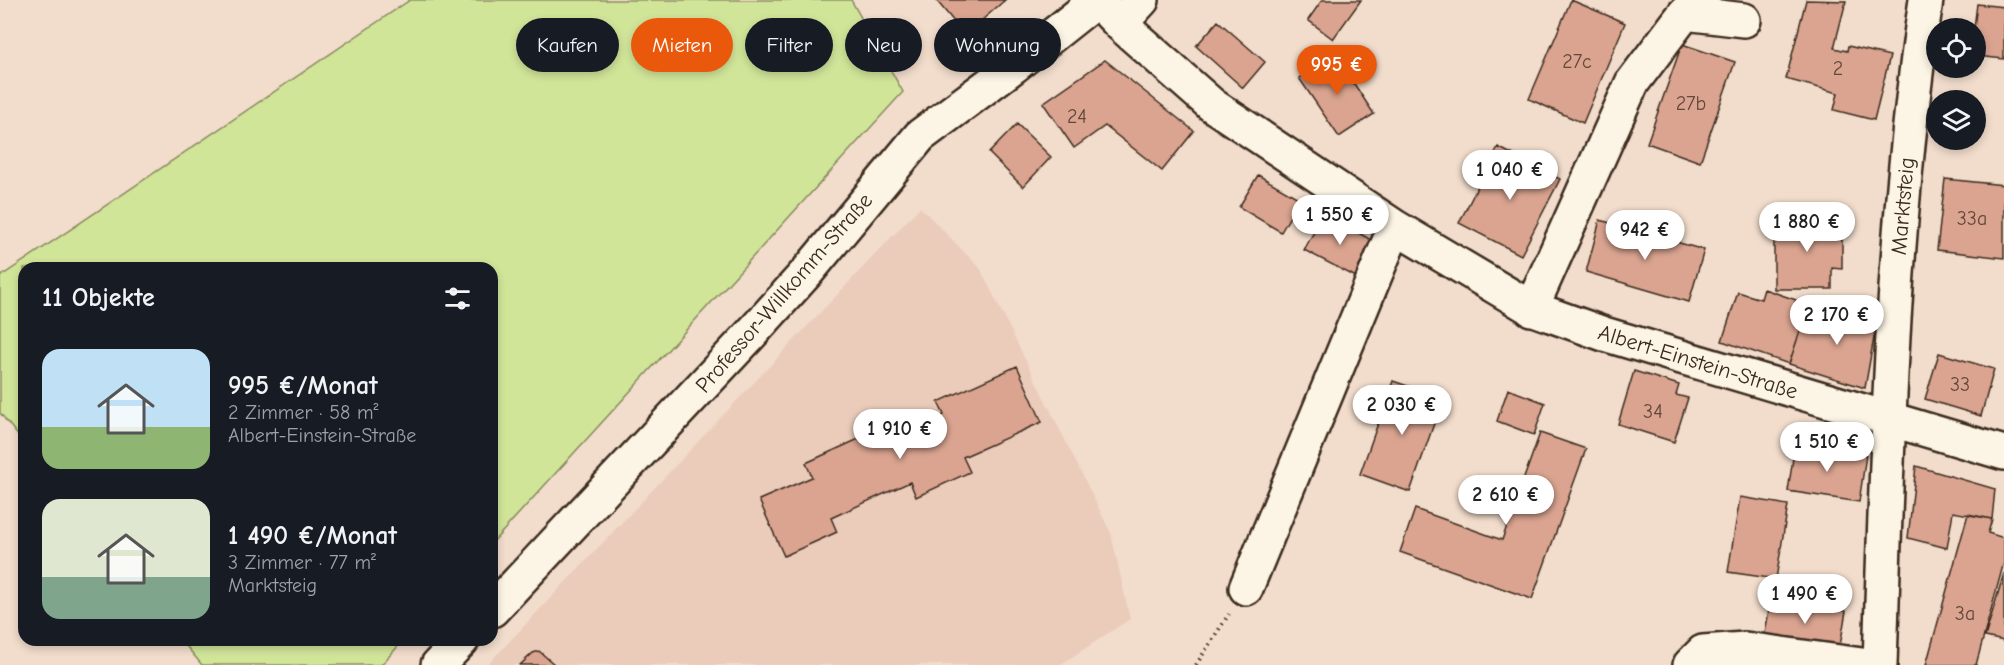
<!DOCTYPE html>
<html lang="de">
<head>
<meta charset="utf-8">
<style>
  :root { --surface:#171b24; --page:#242831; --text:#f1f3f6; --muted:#9ea1a6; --accent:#ea580c }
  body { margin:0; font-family:"Comic Neue",sans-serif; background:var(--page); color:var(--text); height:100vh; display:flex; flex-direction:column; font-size:22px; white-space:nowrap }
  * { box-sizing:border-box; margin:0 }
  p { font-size:20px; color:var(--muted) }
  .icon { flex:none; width:33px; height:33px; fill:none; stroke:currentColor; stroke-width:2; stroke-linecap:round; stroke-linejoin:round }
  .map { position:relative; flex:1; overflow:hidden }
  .drawer { position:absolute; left:18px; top:262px; width:480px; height:384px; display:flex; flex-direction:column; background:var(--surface); border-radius:18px; box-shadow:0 3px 9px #0003 }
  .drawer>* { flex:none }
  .guide { position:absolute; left:516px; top:18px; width:570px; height:54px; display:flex; gap:12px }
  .buttons { position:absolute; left:1926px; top:18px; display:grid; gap:12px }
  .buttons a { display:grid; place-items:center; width:60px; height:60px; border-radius:50%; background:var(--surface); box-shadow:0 3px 9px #0003; font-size:30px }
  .price { position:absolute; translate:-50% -51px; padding:0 14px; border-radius:21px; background:#fff; color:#222; font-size:20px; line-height:39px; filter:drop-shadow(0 2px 3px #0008) }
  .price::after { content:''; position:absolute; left:50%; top:36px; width:18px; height:14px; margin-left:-9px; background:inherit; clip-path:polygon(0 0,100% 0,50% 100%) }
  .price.selected { background:var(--accent); color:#fff }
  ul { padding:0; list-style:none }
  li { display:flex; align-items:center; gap:18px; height:150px; padding:0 24px }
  li span { display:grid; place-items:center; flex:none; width:168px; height:120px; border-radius:18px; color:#555 }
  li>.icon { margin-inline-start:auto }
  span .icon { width:72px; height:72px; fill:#fffc; stroke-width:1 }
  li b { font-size:26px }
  h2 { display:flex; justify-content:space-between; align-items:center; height:72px; padding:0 24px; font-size:26px }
  .tag { padding:0 21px; border-radius:27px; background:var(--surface); box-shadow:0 3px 9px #0003; font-size:21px; line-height:54px }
  .tag.selected { background:var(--accent); color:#fff }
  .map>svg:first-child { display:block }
  .built { fill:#ebccba }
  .green { fill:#d1e599; stroke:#86885c; stroke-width:1.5 }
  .building { fill:#daa490; stroke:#3b2a1e; stroke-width:1.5 }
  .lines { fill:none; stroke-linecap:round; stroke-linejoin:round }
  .minor-casing { stroke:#3b2a1e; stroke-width:38 }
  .path { stroke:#3b2a1e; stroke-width:4; stroke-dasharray:1.5 4.5; stroke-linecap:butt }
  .minor { stroke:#fcf5e5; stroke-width:33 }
  .labels { text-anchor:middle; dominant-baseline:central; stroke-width:4.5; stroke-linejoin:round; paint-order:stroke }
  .number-label { font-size:20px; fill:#63483a }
  .street-label { font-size:22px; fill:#3b2a1e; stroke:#fcf5e5 }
</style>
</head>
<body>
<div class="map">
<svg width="2004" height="665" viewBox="0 0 2004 665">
  <rect width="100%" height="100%" fill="#f2ddcc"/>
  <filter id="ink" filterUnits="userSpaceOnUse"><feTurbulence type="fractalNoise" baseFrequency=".0167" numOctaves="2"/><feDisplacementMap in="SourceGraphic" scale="12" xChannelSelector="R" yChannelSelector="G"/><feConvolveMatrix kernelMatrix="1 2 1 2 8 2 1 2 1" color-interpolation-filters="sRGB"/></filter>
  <g filter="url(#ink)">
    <path class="built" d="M920,207L980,268L1111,533L1130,619L1060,665H487Z"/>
    <path class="green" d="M410,0H851L903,92L492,543V268H24V443L0,413V277Z
      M182,641H403L381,665H202Z"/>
    <path class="building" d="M936,0H1005L965,35Z
      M1322,0H1361L1333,39L1308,20Z
      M1571,0L1625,23L1583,123L1529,99Z
      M1806,0L1846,1L1834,48L1847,51L1848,46L1890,56L1874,120L1834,110L1838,93L1786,79Z
      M1977,4L2004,7V59L1976,56L1974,28Z
      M1218,21L1265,62L1243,88L1196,46Z
      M1682,44L1735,62L1700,162L1647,143Z
      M1335,55L1374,114L1339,137L1299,78Z
      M1105,60L1194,131L1162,171L1105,126L1074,148L1043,103Z
      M1017,124L1051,157L1023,187L989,153Z
      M1498,147L1560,179L1521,255L1459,223Z
      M1258,175L1300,199L1281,232L1239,207Z
      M1945,179L2004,185V258L1937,250Z
      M1811,212L1842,221V269L1832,268V289H1774V221H1809Z
      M1324,214L1375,242L1356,277L1304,250Z
      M1600,220L1704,250L1689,302L1586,272Z
      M1764,289L1796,300L1793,309L1806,313L1789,364L1722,341L1738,292L1761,299Z
      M1825,310L1878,315L1865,388L1789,364L1806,313L1824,320Z
      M1939,353L1994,369L1981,416L1925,399Z
      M1017,366L1042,422L963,457L970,472L916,497L910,482L831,518L837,532L784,556L759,500L812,477L806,463L885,427L890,440L944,415L938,402Z
      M1634,371L1679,385L1676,395L1688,398L1674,442L1618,424Z
      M1393,381L1443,398L1410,492L1360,474Z
      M1508,389L1545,403L1534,435L1497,421Z
      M1540,433L1586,449L1532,599L1400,552L1415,509L1502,540Z
      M1795,445L1866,455L1859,502L1788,491Z
      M1916,466L1995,489L1992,519L1953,512L1947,548L1908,538Z
      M1740,497L1788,505L1776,579L1728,572Z
      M1968,514L1992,519L1988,533L2004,538V562L1976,665H1926Z
      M2004,573V641L1985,637Z
      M1771,598L1846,611L1839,652L1764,639Z
      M539,651L555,665H520L533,653Z"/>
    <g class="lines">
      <g class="minor-casing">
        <path id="minor" d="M1097,0L1120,24L1212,105L1395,227L1531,308L1604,334L2004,453
          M1120,24L1142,0
          M1531,309L1632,83L1685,13L1744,20
          M1246,588L1395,227
          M492,610L751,334L808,271L920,136L1014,66L1097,0
          M438,665L462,640
          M1690,665L1703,652L1745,649L1862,665
          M1880,665C1887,443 1893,220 1926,0"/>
      </g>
      <path class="path" d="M1196,665L1229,614"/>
      <use href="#minor" class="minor"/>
    </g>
  </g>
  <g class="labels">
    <g class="number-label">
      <text x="1577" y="61">27c</text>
      <text x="1838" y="68">2</text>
      <text x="1691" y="103">27b</text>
      <text x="1077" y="116">24</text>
      <text x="1972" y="218">33a</text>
      <text x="1960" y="384">33</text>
      <text x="1653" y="411">34</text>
      <text x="1965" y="613">3a</text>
    </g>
    <g class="street-label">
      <text transform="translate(1903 206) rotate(-85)">Marktsteig</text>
      <text transform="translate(784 293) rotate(-49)">Professor-Willkomm-Straße</text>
      <text transform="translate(1698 362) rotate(17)">Albert-Einstein-Straße</text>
    </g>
  </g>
</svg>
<div class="buttons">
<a><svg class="icon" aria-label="locate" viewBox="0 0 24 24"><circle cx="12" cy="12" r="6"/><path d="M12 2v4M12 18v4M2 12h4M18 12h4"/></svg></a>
<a><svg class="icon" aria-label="layers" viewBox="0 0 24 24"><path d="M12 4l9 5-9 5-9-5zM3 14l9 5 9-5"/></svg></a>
</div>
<b class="price selected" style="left:1337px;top:96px">995 €</b>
<b class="price" style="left:1510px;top:201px">1 040 €</b>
<b class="price" style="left:1340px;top:246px">1 550 €</b>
<b class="price" style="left:1807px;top:253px">1 880 €</b>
<b class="price" style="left:1645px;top:261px">942 €</b>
<b class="price" style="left:1837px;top:346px">2 170 €</b>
<b class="price" style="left:1402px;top:436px">2 030 €</b>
<b class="price" style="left:900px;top:460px">1 910 €</b>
<b class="price" style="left:1827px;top:473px">1 510 €</b>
<b class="price" style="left:1506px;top:526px">2 610 €</b>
<b class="price" style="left:1805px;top:625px">1 490 €</b>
<div class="guide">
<a class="tag">Kaufen</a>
<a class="tag selected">Mieten</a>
<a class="tag">Filter</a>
<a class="tag">Neu</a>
<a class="tag">Wohnung</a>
</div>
<section class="drawer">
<h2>11 Objekte<svg class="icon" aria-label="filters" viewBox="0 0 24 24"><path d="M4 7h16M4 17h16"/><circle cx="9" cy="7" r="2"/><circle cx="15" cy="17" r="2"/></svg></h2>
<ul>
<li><span style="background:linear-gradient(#bfe0f5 65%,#8fb573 0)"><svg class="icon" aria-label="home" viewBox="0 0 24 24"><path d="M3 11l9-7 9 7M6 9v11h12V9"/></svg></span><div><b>995 €/Monat</b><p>2 Zimmer · 58 m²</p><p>Albert-Einstein-Straße</p></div></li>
<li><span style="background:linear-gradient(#dfe7d0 65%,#7fa58c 0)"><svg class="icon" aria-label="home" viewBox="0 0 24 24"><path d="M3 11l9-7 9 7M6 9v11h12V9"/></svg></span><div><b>1 490 €/Monat</b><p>3 Zimmer · 77 m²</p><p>Marktsteig</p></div></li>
</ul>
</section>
</div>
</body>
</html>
